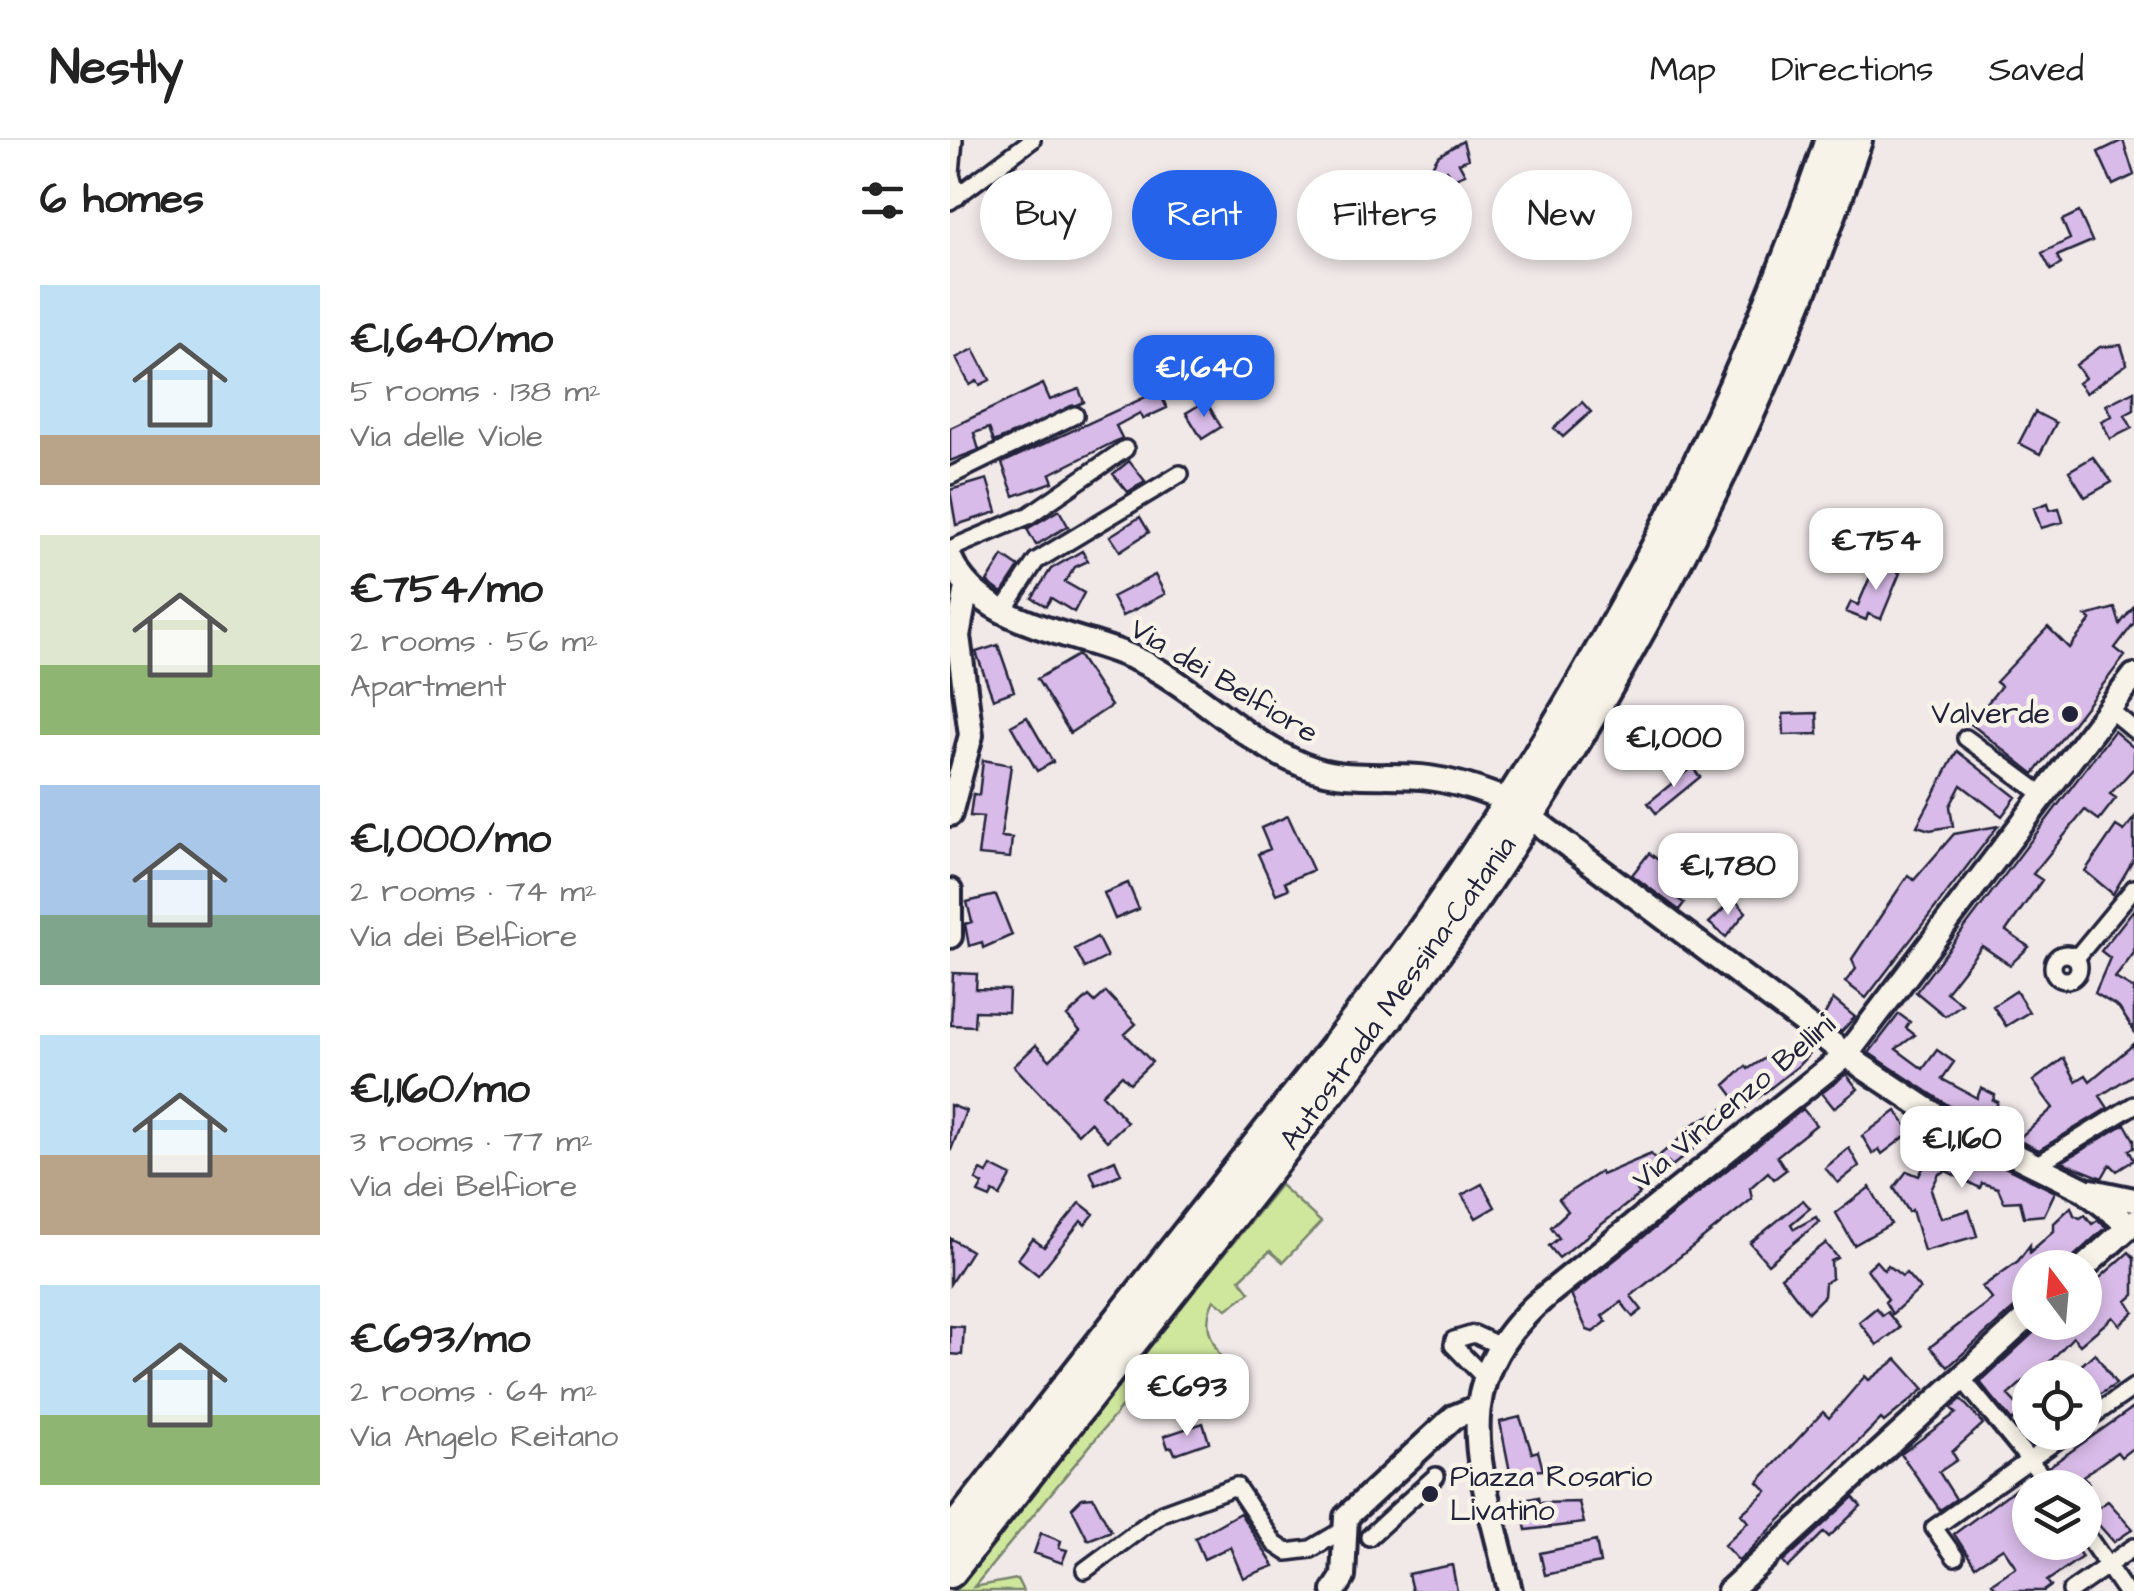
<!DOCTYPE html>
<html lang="en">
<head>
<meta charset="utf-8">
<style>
  :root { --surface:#fff; --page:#f2f2f2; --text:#222; --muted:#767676; --line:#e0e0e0; --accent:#2563eb }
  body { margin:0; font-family:"Architects Daughter",sans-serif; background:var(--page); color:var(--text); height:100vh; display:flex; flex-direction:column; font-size:38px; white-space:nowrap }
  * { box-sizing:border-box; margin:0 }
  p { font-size:32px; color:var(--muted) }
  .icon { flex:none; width:55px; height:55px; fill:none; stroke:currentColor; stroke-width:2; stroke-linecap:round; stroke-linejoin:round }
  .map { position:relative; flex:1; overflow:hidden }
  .side { display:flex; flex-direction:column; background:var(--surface); width:950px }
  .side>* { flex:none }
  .guide { position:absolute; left:30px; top:30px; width:950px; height:90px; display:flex; gap:20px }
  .needle { width:65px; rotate:344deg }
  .controls { position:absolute; left:1062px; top:1110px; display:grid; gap:20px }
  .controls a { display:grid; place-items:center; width:90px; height:90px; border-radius:50%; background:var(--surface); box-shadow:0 5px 15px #0003; font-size:50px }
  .price { position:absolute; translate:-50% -85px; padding:0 22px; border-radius:20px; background:#fff; color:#222; font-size:32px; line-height:65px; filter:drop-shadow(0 2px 5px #0008) }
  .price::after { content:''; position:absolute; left:50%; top:60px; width:30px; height:22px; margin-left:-15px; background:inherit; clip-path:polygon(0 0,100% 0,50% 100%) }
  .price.selected { background:var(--accent); color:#fff }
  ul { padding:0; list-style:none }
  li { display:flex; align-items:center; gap:30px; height:250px; padding:0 40px }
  li span { display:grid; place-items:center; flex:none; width:280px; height:200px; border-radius:0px; color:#555 }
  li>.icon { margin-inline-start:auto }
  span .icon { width:120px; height:120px; fill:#fffc; stroke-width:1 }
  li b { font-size:42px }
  h2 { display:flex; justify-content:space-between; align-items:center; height:120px; padding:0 40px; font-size:42px }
  .chip { padding:0 35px; border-radius:45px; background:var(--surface); box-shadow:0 5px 15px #0003; font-size:35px; line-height:90px }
  .chip.selected { background:var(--accent); color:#fff }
  header { display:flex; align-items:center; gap:60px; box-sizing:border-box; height:140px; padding:0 50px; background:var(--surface); border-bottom:2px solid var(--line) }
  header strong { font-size:48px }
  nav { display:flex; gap:55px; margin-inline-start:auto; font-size:35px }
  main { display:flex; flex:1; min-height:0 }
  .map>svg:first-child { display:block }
  .green { fill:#cee79d; stroke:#78846c; stroke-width:2.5 }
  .building { fill:#d8bbe8; stroke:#22223b; stroke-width:2.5 }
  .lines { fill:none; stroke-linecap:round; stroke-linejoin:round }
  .street-casing { stroke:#22223b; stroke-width:22 }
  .secondary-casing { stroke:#22223b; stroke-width:30 }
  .highway-casing { stroke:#22223b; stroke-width:38 }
  .street { stroke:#f7f3e8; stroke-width:15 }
  .secondary { stroke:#f7f3e8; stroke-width:22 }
  .highway { stroke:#f7f3e8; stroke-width:30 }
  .poi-dot { fill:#22223b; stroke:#f7f3e8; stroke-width:4 }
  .labels { text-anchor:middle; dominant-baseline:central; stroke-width:9; stroke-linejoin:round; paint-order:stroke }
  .street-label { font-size:30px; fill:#22223b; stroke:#f7f3e8 }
  .poi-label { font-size:30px; fill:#22223b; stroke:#f7f3e8; text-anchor:end }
</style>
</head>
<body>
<header>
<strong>Nestly</strong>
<nav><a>Map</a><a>Directions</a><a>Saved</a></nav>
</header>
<main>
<section class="side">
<h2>6 homes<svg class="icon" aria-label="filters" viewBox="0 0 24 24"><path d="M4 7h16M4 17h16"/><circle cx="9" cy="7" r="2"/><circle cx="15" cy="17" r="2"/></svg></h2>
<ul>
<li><span style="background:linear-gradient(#bfe0f5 75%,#b9a48a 0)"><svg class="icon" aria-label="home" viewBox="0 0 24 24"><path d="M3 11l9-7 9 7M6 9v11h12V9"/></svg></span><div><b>€1,640/mo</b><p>5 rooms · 138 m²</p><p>Via delle Viole</p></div></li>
<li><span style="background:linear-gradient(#dfe7d0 65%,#8fb573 0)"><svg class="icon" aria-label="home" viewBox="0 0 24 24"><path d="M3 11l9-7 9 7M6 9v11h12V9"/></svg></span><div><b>€754/mo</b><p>2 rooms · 56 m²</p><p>Apartment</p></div></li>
<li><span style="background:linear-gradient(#a9c7e8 65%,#7fa58c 0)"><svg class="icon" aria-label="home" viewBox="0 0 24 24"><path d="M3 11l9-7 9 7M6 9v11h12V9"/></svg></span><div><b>€1,000/mo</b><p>2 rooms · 74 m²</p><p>Via dei Belfiore</p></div></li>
<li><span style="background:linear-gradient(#bfe0f5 60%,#b9a48a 0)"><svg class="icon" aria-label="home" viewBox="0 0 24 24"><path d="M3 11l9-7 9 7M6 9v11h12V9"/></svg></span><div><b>€1,160/mo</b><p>3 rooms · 77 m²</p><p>Via dei Belfiore</p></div></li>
<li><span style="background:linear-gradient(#bfe0f5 65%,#8fb573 0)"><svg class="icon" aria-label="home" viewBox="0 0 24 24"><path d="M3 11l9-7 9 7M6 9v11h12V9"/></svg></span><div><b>€693/mo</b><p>2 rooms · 64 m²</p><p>Via Angelo Reitano</p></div></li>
</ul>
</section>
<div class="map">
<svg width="1184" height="1451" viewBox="0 0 1184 1451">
  <rect width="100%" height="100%" fill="#f1e8e8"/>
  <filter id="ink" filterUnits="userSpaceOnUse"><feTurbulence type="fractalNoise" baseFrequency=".01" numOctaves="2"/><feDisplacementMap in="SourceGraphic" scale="20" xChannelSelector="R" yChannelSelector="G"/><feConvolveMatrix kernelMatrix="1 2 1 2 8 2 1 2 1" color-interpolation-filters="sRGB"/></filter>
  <g filter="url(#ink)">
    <path class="green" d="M330,1045L371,1082L333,1122L320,1111L290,1139L300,1152L277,1169L264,1160C250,1187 264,1203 277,1229L269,1239L244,1227L201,1241L180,1257L24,1447L67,1439L73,1451H2Z"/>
    <path class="building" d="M1173,0L1184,35L1163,45L1148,12Z
      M513,1L518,19L509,23L515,34L501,40L497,30L479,50L469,48L488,16Z
      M1129,72L1142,101L1107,116L1111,124L1101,130L1092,113L1120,99L1112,80Z
      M1171,205L1177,224L1136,253L1128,243L1135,238L1126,225L1150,207Z
      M24,209L40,240L30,245L27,241L20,245L6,218Z
      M93,244L100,260L129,249L134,262L44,302L39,288L24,293L29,310L0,321V288Z
      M215,248L220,257L213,260L217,268L193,279L190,273L166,286L172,298L100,334L103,342L64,356L52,323Z
      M1184,251V270L1175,275L1182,288L1160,299L1151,281L1162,276L1156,265Z
      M256,261L271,287L252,299L236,273Z
      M632,262L641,272L613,297L604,288Z
      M1085,272L1106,283L1090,314L1069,303Z
      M1143,317L1162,342L1135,357L1119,331Z
      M179,321L195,341L178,352L163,334Z
      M37,339L47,372L6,385L0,350Z
      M1098,363L1100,370L1109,368L1113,382L1091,388L1084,368Z
      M109,370L118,386L86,405L77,389Z
      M190,377L199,392L170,411L160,396Z
      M132,411L138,421L125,427L115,442L134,453L124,472L101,458L96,466L82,458L101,429Z
      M53,416L69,427L52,453L37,442Z
      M926,423L950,433L931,479L918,474L916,480L896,472L901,462L908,465Z
      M205,435L215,454L172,476L162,457Z
      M1184,466V483L1165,508L1175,516L1084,634L1021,584L1051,546L1046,542L1098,487L1119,508L1141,480L1136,476L1165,468L1170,484Z
      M48,505L64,551L43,559L26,512Z
      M128,515L161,566L120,593L87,539Z
      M867,573L868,594L834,595L833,574Z
      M77,577L103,622L87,631L61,586Z
      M1164,591L1184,608V628L1160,654L1166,658L1149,680L1135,670L1083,734L1092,740L1056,791L1079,807L1060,825L1032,806L996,852L1012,864L995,876L966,852Z
      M1007,611L1066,657L1052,676L1011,645L1000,666L1003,686L980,690L967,686Z
      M33,620L61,625L51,697L62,698L60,718L28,715L33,677L20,676L23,654L29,655Z
      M742,627L750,637L706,673L698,663Z
      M338,676L363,730L335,742L338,749L326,754L308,714L320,709L311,688Z
      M1184,678V719L1163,754L1135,731L1166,686L1174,691Z
      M1048,686L916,858L895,842L906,829L902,819L958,735L964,740L1004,694Z
      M699,713L719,728L712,738L733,751L728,759L734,763L729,770L682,735Z
      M178,743L189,769L165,779L154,753Z
      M46,755L62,795L33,808L32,802L19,806L15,784L22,782L17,762Z
      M784,759L796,772L776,797L759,783Z
      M1184,769V813L1165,838L1184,849V891L1169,868L1145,853L1160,818L1151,811Z
      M147,797L157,817L135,828L125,809Z
      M3,833L27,834L26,849L59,850L58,872L25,871L24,886L1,885Z
      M1066,851L1079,872L1056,886L1043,866Z
      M156,852L186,884L175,894L202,922L180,943L172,935L152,954L177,982L157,1001L140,982L128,994L64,926L86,905L100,920L130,891L117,876L139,856L145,862Z
      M883,859L905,877L891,892L873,878Z
      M949,874L960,882L956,888L965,895L946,909L973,929L987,910L1004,922L992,939L1027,958L1031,948L1045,955L1043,960L1048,962L1038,985L998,965L919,913Z
      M848,897L864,909L847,927L722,1026L718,1022L685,1048L690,1054L609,1118L599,1106L609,1098L601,1087L618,1071L609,1059L650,1032L652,1035L701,1014L705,1019L737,993L734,989L787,961L775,945L796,926L798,929L823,913L828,919Z
      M1184,904V934L1150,956L1158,968L1089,1010L1067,1000L1103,968L1083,941L1114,918L1126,941L1136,935L1140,941Z
      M896,934L908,949L884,968L872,953Z
      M0,965L16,971L1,1010H0Z
      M853,969L866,985L827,1016L836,1030L824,1039L818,1032L800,1048L802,1059L681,1156L692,1170L683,1177L671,1162L652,1176L656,1182L643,1192L637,1190L621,1155Z
      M946,971L961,992L932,1014L929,1009L923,1014L912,996Z
      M1175,984L1184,1000V1008L1179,1010L1184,1020L1167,1031L1160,1024L1152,1038L1112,1022Z
      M978,988L998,999L993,1008L1015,1016L1018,1009L1105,1052L1094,1075L1074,1077L1070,1061L1054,1062L1048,1048L1032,1043L1030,1048L996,1031L989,1034L981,1050L991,1078L1019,1070L1027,1096L974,1111L962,1070L959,1072L944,1048L957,1031L969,1036L980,1014L968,1007Z
      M899,1008L909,1026L888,1043L875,1028Z
      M165,1020L171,1034L146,1045L140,1031Z
      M41,1026L61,1036L50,1056L43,1052L40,1058L28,1053L33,1044L26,1040L31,1030L37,1033Z
      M532,1044L545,1067L526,1078L512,1055Z
      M920,1047L941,1084L904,1105L886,1073Z
      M853,1060L860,1068L841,1084L844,1089L866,1077L869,1082L818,1124L800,1103Z
      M130,1063L144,1074L135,1085L131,1081L88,1135L68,1119L83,1099L94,1107Z
      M1121,1067L1124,1075L1130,1078L1135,1075L1142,1084L1148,1080L1156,1087L1111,1128H1080V1154L998,1227L980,1207L1042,1159L1032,1147L1068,1121L1080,1105V1112L1104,1091V1083Z
      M0,1098L21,1111L0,1144Z
      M876,1103L888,1118L881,1121L882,1138L875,1143L874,1156L858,1172L831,1137Z
      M1179,1112L1184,1118V1155L1177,1161L1184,1172L1170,1185L1163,1177L1130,1205L1123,1197L1093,1229L1102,1238H1077L1058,1255L1073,1271L1062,1281L1030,1242L1095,1182H1135V1151Z
      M926,1121L934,1130L938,1125L952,1136L956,1133L970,1149L942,1174L935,1162L938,1159L917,1129Z
      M926,1168L932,1175L937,1172L950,1188L927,1205L909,1182Z
      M0,1186L14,1187L12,1215L0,1214Z
      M1145,1213L1166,1244L1135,1264V1238H1117Z
      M947,1219L974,1249L934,1282L931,1279L789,1421L774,1405L798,1382L791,1374L817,1351L808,1342L873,1272L879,1278L915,1236L919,1240Z
      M1011,1259L1033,1284L1002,1312L1007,1320L989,1332L1006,1359L990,1370L951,1314L1006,1273L1001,1268Z
      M1184,1267V1307L1171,1317L1167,1312L1133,1336L1139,1343L1133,1348H1116L1100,1326Z
      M570,1277L582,1313L588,1311L593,1330L560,1332L550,1282Z
      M253,1283L259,1302L225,1314L222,1307L218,1308L214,1296Z
      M1080,1338V1402H1122L1132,1417L1097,1441L1101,1446L1094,1451H1048L1042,1443L1066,1427L1053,1408L1025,1426L1004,1394Z
      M143,1357L161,1391L138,1400L122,1368L132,1358Z
      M588,1357L589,1363L629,1362L634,1383L576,1390L570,1361Z
      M903,1357L911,1366L879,1397L874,1392L838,1428L833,1422Z
      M1158,1361L1183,1389L1164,1402L1139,1374Z
      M290,1373L324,1426L293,1438L280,1407L254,1419L245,1398Z
      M91,1393L111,1401L109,1408L117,1410L112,1423L84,1413Z
      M646,1401L650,1423L595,1435L590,1413Z
      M502,1425L507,1451H462L458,1434Z"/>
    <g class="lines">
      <g class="street-casing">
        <path id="street" d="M4,0L1,34L7,57
          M0,61L82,0
          M0,336L125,275
          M0,409L78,376L175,309
          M52,473L86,421L230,334
          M1159,569L1184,590
          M1016,598L1092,654
          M1103 827a13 13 0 1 1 26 0a13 13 0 1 1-26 0Z
          M1126,818L1184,748
          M1086,1025L1184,965
          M533,1236L503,1205L504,1200L524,1194L548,1205
          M1010,1236L1102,1348
          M1135,1281L1184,1247
          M1135,1393L1175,1451
          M419,1397L486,1336
          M1005,1417L984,1388L1119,1292
          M135,1430L212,1373L286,1346L325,1404L337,1412L361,1409L393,1390
          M1121,1451L1184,1407"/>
      </g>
      <g class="secondary-casing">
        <path id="secondary" d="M0,418C33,492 136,490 202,527C258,558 303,609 364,629C401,641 441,633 479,638C502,641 524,648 545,656
          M0,674L21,595L8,496L17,447
          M588,683L913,927L990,978L1133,1049L1180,1086
          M0,751V796
          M1141,1051L1184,1060
          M1133,1128L1184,1082
          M384,1451L393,1437L396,1377L504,1277L526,1268
          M560,1451C533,1329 488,1247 598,1154L897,914L1184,536
          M779,1451L1080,1175"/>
      </g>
      <g class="highway-casing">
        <path id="highway" d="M0,1396C96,1274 192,1151 289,1029C360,939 433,851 497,757C658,522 790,270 881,0
          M0,1432C104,1300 209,1167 313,1035C382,948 453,861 516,770C679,531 815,274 906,0"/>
      </g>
      <use href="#street" class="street"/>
      <use href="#secondary" class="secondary"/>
      <use href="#highway" class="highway"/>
    </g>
  </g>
  <g class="poi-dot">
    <circle cx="1120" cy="574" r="10"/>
    <circle cx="480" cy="1354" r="10"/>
  </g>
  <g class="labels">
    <g class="street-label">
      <text transform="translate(274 541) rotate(31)">Via dei Belfiore</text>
      <text transform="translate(448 853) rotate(-54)">Autostrada Messina-Catania</text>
      <text transform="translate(784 962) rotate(-40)">Via Vincenzo Bellini</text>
    </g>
    <g class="poi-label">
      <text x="1100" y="574">Valverde</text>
      <text x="500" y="1337" text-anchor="start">Piazza Rosario<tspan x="500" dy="34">Livatino</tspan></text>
    </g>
  </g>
</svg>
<div class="controls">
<a><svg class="needle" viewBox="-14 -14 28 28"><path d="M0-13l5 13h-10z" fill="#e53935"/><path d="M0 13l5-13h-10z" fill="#767676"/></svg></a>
<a><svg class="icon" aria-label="locate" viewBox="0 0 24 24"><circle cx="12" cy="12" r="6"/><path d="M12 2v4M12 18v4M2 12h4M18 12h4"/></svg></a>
<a><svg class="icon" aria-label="layers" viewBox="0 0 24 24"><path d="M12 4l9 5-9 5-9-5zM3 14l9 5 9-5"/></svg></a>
</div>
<b class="price selected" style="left:254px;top:280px">€1,640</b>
<b class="price" style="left:926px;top:453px">€754</b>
<b class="price" style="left:724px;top:650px">€1,000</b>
<b class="price" style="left:778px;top:778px">€1,780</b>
<b class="price" style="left:1012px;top:1051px">€1,160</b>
<b class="price" style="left:237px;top:1299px">€693</b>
<div class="guide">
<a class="chip">Buy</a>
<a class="chip selected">Rent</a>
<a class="chip">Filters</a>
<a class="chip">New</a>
</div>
</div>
</main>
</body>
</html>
